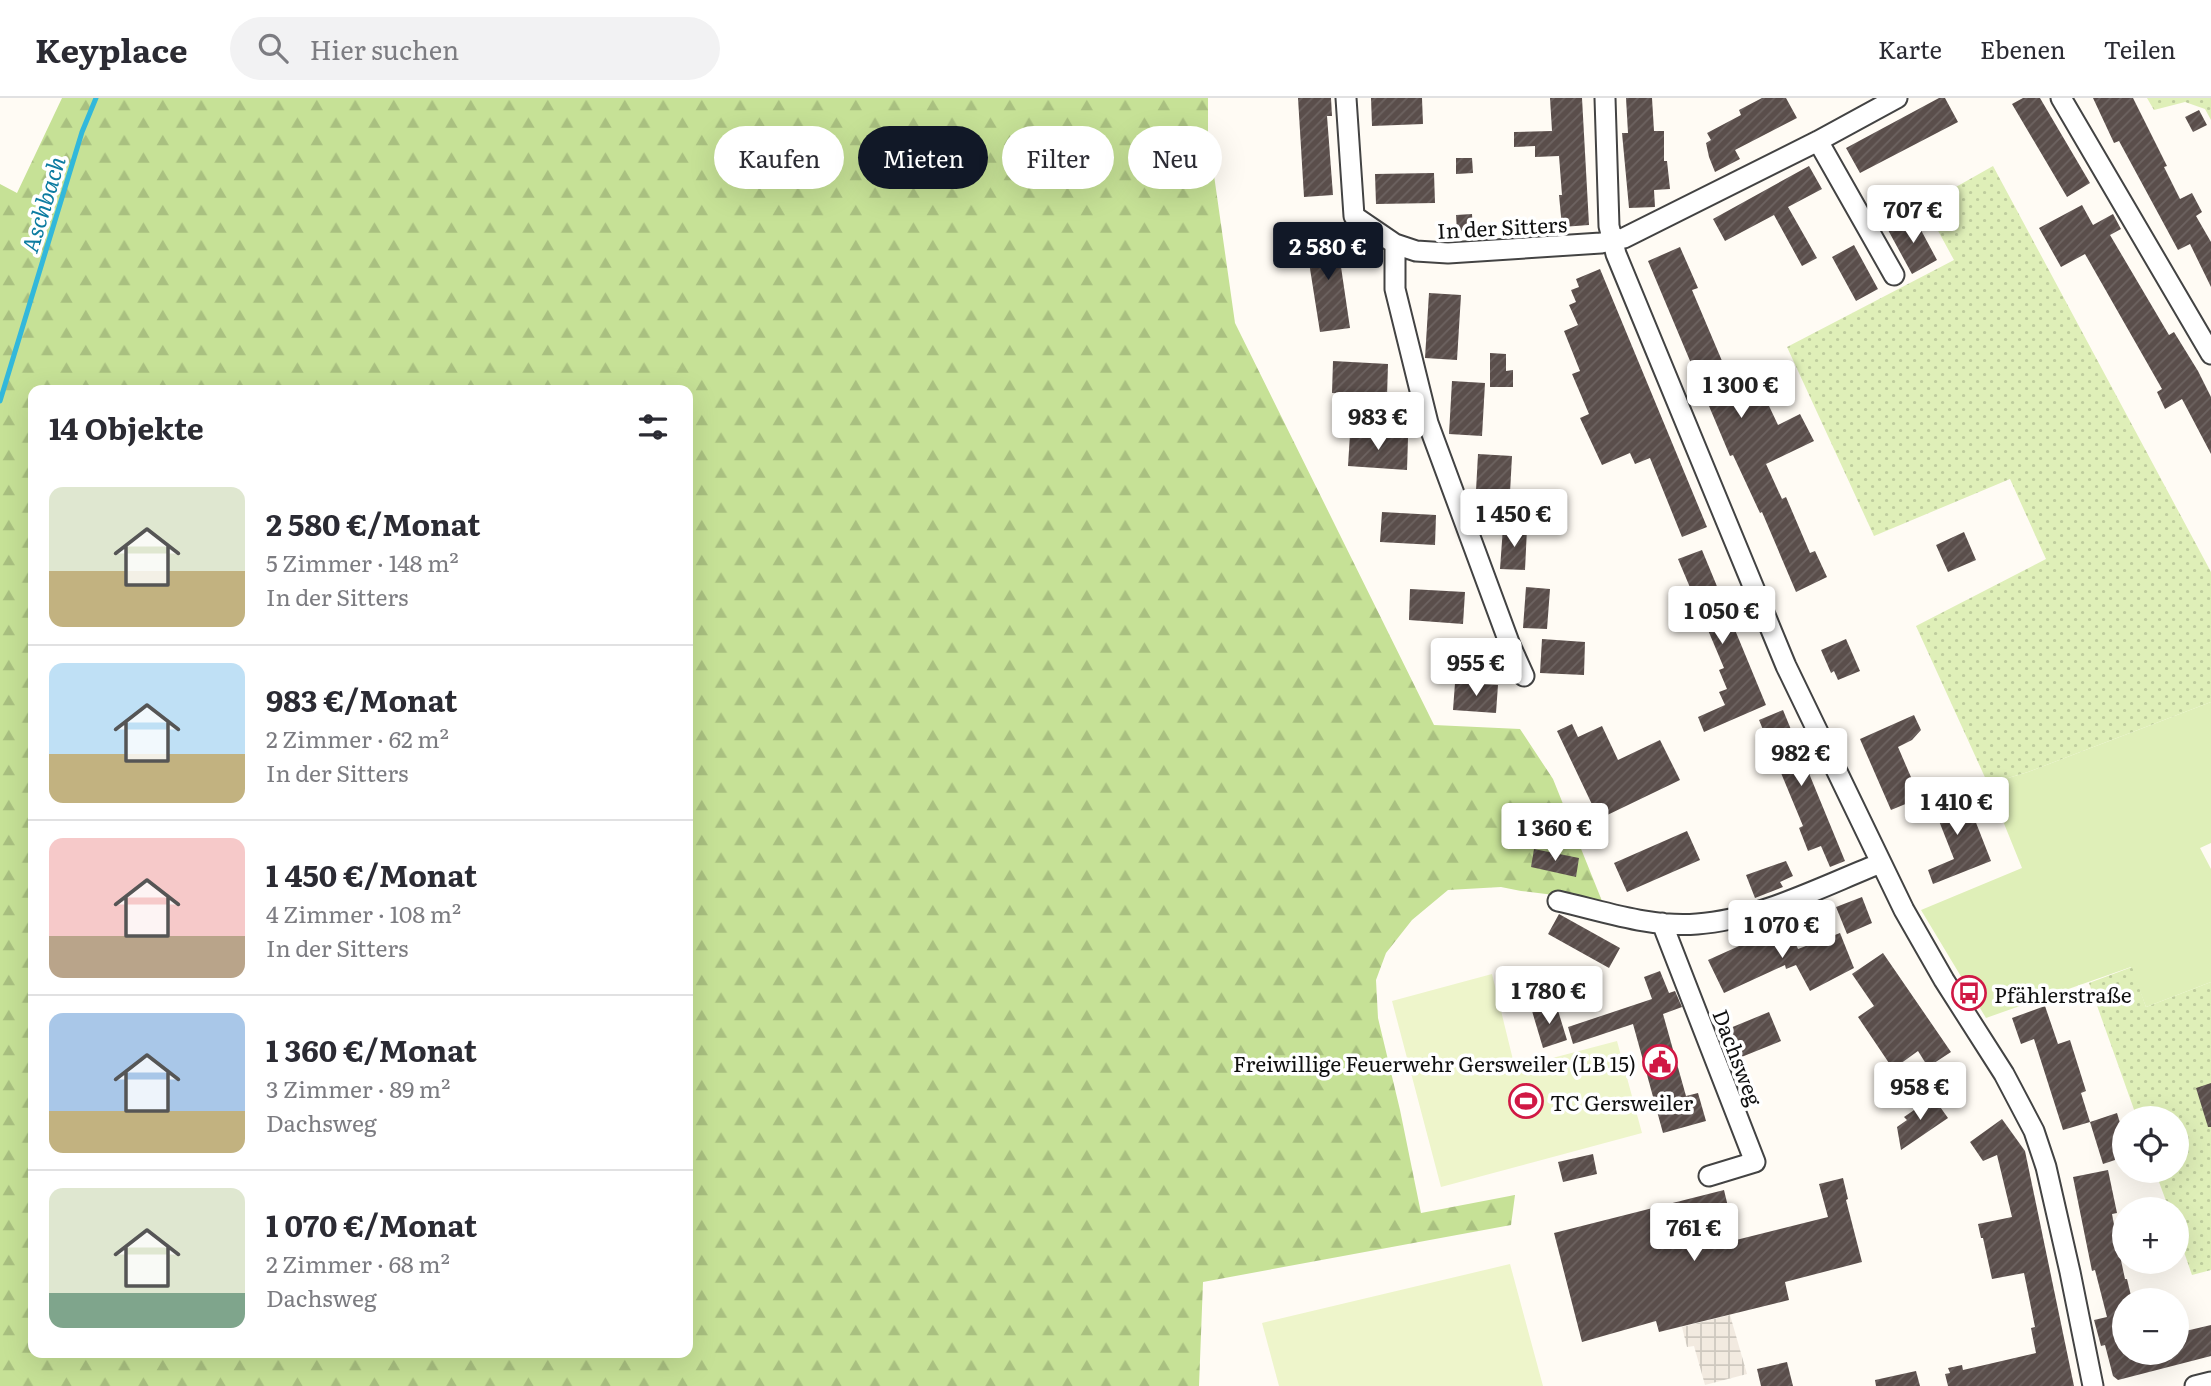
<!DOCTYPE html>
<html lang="de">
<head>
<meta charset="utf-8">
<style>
  :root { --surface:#fff; --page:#f2f2f3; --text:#2b2b33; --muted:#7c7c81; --line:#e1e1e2; --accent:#111827 }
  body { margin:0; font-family:Literata,serif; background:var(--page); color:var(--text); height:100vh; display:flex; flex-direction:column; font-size:26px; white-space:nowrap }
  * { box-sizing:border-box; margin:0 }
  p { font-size:23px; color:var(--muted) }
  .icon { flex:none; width:38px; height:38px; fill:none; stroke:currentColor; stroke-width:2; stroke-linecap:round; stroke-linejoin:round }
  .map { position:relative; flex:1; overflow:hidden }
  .side { position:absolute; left:28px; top:287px; width:665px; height:973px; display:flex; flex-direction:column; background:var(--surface); border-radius:14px; box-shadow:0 7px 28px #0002 }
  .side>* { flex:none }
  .banner { position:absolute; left:714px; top:28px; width:665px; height:63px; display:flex; gap:14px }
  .controls { position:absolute; left:2112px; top:1008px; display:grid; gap:14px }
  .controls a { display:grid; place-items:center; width:77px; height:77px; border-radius:50%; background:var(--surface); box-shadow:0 7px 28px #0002; font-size:35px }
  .price { position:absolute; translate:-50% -60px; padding:0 16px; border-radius:7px; background:#fff; color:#222; font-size:23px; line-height:46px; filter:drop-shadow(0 2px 4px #0008) }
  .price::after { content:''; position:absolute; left:50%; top:42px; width:21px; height:16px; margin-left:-10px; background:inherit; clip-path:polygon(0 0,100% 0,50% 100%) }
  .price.active { background:var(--accent); color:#fff }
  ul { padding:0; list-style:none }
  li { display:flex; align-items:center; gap:21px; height:175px; padding:0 21px }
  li+li { border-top:2px solid var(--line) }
  li span { display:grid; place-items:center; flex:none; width:196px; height:140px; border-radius:14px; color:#555 }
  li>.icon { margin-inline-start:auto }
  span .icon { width:84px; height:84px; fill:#fffc; stroke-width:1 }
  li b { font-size:30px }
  h2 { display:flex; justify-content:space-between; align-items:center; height:84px; padding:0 21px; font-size:30px }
  .chip { padding:0 24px; border-radius:32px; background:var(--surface); box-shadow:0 7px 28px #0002; font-size:24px; line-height:63px }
  .chip.active { background:var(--accent); color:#fff }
  header { display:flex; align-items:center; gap:42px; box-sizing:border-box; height:98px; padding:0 35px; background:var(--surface); border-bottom:2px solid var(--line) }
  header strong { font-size:33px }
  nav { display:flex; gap:38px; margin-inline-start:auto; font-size:24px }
  .search { width:490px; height:63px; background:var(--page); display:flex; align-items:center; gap:18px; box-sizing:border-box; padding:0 24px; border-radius:38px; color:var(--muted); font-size:26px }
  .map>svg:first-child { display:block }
  .grass { fill:#dfefb8 }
  .forest { fill:url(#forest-firs); fill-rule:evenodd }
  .garden { fill:url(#garden-dots) }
  .pitch { fill:#eef5cb }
  .plaza { fill:url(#plaza-grid) }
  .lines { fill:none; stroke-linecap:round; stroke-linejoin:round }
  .stream { stroke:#32b8db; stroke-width:5 }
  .building { fill:url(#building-hatch) }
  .street-casing { stroke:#434343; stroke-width:23 }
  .street { stroke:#fff; stroke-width:19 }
  .labels { text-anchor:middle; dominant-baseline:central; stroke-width:7; stroke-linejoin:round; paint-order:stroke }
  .street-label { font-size:21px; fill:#101010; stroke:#fff }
  .poi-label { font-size:21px; fill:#101010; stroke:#fff; text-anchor:start }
  .water-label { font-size:23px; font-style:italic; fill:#0c7ca1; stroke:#fff }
</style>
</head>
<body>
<header>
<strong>Keyplace</strong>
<div class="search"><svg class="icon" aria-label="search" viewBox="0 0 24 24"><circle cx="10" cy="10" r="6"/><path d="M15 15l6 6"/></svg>Hier suchen</div>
<nav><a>Karte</a><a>Ebenen</a><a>Teilen</a></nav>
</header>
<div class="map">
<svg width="2211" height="1288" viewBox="0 0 2211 1288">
  <defs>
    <pattern id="forest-firs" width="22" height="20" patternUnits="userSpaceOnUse" patternTransform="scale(1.75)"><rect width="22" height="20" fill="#c6e196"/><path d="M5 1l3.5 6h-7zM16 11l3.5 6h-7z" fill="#a9c080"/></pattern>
    <pattern id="garden-dots" width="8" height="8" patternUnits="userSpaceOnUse" patternTransform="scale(1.75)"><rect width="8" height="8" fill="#dfefb8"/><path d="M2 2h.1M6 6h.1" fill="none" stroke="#becc9d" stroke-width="1.8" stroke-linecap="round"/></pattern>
    <pattern id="plaza-grid" width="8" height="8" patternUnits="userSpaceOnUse" patternTransform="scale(1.75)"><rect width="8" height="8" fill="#f2eae0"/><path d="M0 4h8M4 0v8" fill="none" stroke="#cec8bf"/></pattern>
    <pattern id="building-hatch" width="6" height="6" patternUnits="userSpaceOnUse" patternTransform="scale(1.75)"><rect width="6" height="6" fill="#5a4e4b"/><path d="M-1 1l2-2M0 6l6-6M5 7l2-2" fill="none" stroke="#6d6361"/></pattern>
  </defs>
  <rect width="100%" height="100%" fill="#fffbf4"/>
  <path class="grass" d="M2211,604V745L2200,750L2211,771V884L2146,909L2131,869L1986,920L1921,812L2022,770L1988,686L2028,674Z"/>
  <path class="forest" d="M62,0H1208V35L1235,225L1434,627L1520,631L1553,681L1602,803L1521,793L1501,789L1448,792L1412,822L1386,855L1376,882L1378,920L1400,1012L1421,1115L1515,1097L1511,1127L1203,1184L1199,1288H0V86L17,95ZM33,292H688V1255H33Z"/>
  <path class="garden" d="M2147,0H2211V22L2205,11L2185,4L2154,12Z
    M1993,68L2211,474V604L2028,674L1988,686L1916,528L2046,461L2010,381L1874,438L1787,249L1954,162L1924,107Z
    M2132,869L2146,909L2211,884V1172L2192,1177L2177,1134V1111H2169L2155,1073H2177V1020H2137L2089,885Z"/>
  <path class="pitch" d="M1492,876L1515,970L1617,943L1642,1035L1441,1089L1392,903Z
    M1510,1166L1543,1288H1279L1262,1225Z"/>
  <path class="plaza" d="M1730,1217L1747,1276L1705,1287L1694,1248L1687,1249L1682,1229Z"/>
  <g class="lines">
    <path class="stream" d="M0,303L82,34L96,0"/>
  </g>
  <path class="building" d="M1298,0H1331L1332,18H1327L1333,97L1304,99Z
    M1371,0H1422L1423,26L1372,28Z
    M1550,0H1582L1589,127L1562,129L1559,97H1562L1559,58L1535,59V48L1514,49V34L1552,33Z
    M1626,0H1652L1654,33H1664V63H1667L1670,91L1654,92L1655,109L1629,110L1622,35H1628Z
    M1762,0H1786L1797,20L1735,52L1740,61L1715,74L1709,59L1706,45L1711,42L1707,35L1741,17L1739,12Z
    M1939,0H1945L1958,24L1860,75L1846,50Z
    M2023,0H2040L2090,85L2067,99L2012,6Z
    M2093,0H2133L2167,68L2164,69L2180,101L2192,95L2202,114L2196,118L2211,144V189L2190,146L2178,152L2119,43L2114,45Z
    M2199,12L2207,27L2193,34L2185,19Z
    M1456,60H1472L1473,75L1456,76Z
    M1809,68L1822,91L1788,109L1817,160L1802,168L1774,117L1725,143L1713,121Z
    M1434,75L1435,105L1376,106L1375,76Z
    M2082,107L2093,127L2113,116L2121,131L2110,137L2169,237L2174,234L2198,273L2211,299V356L2182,301L2165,311L2157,294L2162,291L2085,156L2061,169L2039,130Z
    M1472,116L1473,132L1457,133L1456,117Z
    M1914,119L1937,162L1912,176L1888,132Z
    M1336,135L1350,230L1320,234L1305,139Z
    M1854,147L1878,191L1856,203L1832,159Z
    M1680,149L1698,190L1692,192L1739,303L1762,293L1778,327L1800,316L1814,343L1766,366L1782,401L1786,399L1810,455L1815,453L1827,479L1796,494L1762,414L1760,415L1733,357L1730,358L1648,163Z
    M1600,171L1707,429L1682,439L1650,360L1635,366L1630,355L1602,367L1580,320L1589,316L1572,276L1580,273L1564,233L1578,227L1569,207L1576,204L1571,192L1579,189L1576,181Z
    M1429,195L1461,197L1457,262L1425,260Z
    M1490,255L1506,256V273L1513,272V289H1490Z
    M1333,263L1388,266L1387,299L1332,295Z
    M1452,283L1485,285L1482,338L1449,336Z
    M1350,336L1408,340L1407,372L1348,368Z
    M1478,356L1512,358L1509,413L1475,411Z
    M1382,414L1436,417L1435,447L1380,444Z
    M1503,429L1527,430L1525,472L1500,471Z
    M1964,434L1976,462L1948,474L1936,447Z
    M1702,452L1766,607L1704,634L1698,619L1725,607L1719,594L1727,591L1719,572L1724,570L1678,461Z
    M1526,489L1550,491L1547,531L1523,530Z
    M1410,491L1465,494L1463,526L1409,522Z
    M1542,541L1585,544L1584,577L1540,575Z
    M1846,541L1860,573L1838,582L1834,573L1831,575L1821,552Z
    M1455,585L1498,587L1496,615L1453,612Z
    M1783,612L1845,763L1830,769L1821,748L1808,753L1799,730L1803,728L1759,622Z
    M1914,617L1921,632L1912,642L1898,649L1920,700L1891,712L1860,641Z
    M1572,626L1578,639L1602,628L1618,662L1660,642L1680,682L1599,721L1557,633Z
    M1942,684L1948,700L1954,697L1964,720L1973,717L1991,763L1933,786L1928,772L1954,761L1926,690Z
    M1687,733L1700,762L1627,794L1614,765Z
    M1534,751L1579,760L1576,779L1531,769Z
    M1786,763L1793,778L1780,784L1783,789L1755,800L1746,777Z
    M1862,799L1872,825L1847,836L1836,809Z
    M1559,816L1620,850L1609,870L1548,836Z
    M1788,829L1798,851L1840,835L1854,870L1810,893L1796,867L1786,871L1785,867L1724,895L1708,862L1748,844L1749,846Z
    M1883,855L1951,954L1928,969L1918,953L1893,971L1858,919L1874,908L1852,876Z
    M1660,873L1669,895L1675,893L1682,909L1663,916L1686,998L1698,995L1706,1023L1663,1035L1633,926L1573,946L1568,929L1652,901L1644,879Z
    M1556,906L1567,942L1543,950L1532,913Z
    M2045,908L2058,946L2070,942L2086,993L2081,995L2090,1024L2117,1015L2124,1038V1059L2103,1066L2090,1024L2063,1032L2034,941L2021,946L2012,920Z
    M1769,914L1781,943L1729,964L1718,935Z
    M2211,985V1029H2208L2196,990Z
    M1933,999L1948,1020L1901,1052L1897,1029L1907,1022L1904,1019Z
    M2002,1021L2025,1053L2074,1288H1948L1945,1276L1950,1275L1948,1270L1962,1267L1963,1272L2036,1255L2031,1230L2035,1229L2024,1175L1992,1181L1983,1140H1981L1978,1126L2012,1119L1997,1057L1983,1063L1970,1044Z
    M1593,1056L1597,1076L1563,1084L1558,1064Z
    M2108,1072L2117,1115L2112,1116L2118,1148L2125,1181H2127L2132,1202H2124V1255H2177V1235L2211,1227V1258L2118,1282L2113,1278L2105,1247L2101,1248L2094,1222L2107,1219L2095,1172L2092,1173L2073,1079Z
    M1843,1080L1848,1101L1846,1102L1862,1164L1785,1184L1789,1202L1659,1234L1656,1223L1582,1244L1554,1135L1724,1092L1736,1142L1828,1119L1819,1086Z
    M1787,1264L1793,1288H1761L1757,1271Z
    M1916,1273L1920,1288H1876L1875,1282Z"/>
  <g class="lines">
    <g class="street-casing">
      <path id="street" d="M1346,0L1354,118L1395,146L1416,153L1448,155L1601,145L1624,140L1818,43L1897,0
        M1605,0L1609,128L1616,156L1786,568L1904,812L1944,882L2004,976L2034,1033L2046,1069L2070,1174L2093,1288
        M2061,0L2211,256
        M1818,43L1894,177
        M1395,146V191L1428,325L1510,547L1524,578
        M1558,803C1603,813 1651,830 1697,826C1758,822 1825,787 1881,765
        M1662,825L1755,1064L1709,1078
        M2195,1288L2211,1284"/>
    </g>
    <use href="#street" class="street"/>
  </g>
  <defs>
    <g id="bus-ring" transform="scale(1.75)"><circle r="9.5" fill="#fff" stroke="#d01844" stroke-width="1.5"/><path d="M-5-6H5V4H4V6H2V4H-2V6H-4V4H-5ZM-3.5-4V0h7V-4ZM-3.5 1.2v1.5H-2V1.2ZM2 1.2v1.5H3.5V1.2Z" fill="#d01844"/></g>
    <g id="civic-ring" transform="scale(1.75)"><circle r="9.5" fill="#fff" stroke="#d01844" stroke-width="1.5"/><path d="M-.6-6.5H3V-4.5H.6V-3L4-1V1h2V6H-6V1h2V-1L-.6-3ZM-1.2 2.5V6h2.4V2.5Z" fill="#d01844"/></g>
    <g id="stadium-ring" transform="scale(1.75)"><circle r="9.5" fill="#fff" stroke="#d01844" stroke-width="1.5"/><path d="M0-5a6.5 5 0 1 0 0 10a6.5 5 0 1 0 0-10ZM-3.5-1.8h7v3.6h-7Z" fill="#d01844"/></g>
  </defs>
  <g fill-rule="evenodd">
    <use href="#bus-ring" x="1969" y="895"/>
    <use href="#civic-ring" x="1660" y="964"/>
    <use href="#stadium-ring" x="1526" y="1003"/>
  </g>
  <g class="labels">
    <g class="street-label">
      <text transform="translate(1502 128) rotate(-3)">In der Sitters</text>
      <text transform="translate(1739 959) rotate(69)">Dachsweg</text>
    </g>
    <g class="poi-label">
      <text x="1994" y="895">Pfählerstraße</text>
      <text x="1636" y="964" text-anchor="end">Freiwillige Feuerwehr Gersweiler (LB 15)</text>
      <text x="1550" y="1003">TC Gersweiler</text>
    </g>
    <g class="water-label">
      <text transform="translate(42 106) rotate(-73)">Aschbach</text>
    </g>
  </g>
</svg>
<div class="controls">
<a><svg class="icon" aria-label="locate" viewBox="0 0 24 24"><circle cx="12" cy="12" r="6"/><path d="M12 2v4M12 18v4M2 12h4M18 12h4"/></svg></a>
<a>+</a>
<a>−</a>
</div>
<b class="price" style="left:1913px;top:147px">707 €</b>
<b class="price active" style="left:1328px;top:184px">2 580 €</b>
<b class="price" style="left:1741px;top:322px">1 300 €</b>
<b class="price" style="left:1378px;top:354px">983 €</b>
<b class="price" style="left:1514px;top:451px">1 450 €</b>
<b class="price" style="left:1722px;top:548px">1 050 €</b>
<b class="price" style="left:1476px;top:600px">955 €</b>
<b class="price" style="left:1801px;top:690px">982 €</b>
<b class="price" style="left:1957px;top:739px">1 410 €</b>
<b class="price" style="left:1555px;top:765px">1 360 €</b>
<b class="price" style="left:1782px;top:862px">1 070 €</b>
<b class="price" style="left:1549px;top:928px">1 780 €</b>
<b class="price" style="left:1920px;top:1024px">958 €</b>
<b class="price" style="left:1694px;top:1165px">761 €</b>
<div class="banner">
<a class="chip">Kaufen</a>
<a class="chip active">Mieten</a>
<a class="chip">Filter</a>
<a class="chip">Neu</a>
</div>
<section class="side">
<h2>14 Objekte<svg class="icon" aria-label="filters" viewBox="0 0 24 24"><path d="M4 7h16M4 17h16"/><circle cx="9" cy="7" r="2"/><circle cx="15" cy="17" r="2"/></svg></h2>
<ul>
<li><span style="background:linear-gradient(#dfe7d0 60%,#c2b280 0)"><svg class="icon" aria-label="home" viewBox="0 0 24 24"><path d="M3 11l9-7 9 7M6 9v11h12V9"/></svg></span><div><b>2 580 €/Monat</b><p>5 Zimmer · 148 m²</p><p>In der Sitters</p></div></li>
<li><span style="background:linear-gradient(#bfe0f5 65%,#c2b280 0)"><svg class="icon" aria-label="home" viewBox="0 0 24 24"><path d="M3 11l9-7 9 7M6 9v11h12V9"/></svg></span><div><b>983 €/Monat</b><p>2 Zimmer · 62 m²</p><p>In der Sitters</p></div></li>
<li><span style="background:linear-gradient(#f6c9c9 70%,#b9a48a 0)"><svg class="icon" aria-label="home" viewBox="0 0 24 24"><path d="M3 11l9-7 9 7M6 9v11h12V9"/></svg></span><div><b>1 450 €/Monat</b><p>4 Zimmer · 108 m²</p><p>In der Sitters</p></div></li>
<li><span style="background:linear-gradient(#a9c7e8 70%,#c2b280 0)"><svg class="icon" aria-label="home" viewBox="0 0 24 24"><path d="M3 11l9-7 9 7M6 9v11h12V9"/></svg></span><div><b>1 360 €/Monat</b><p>3 Zimmer · 89 m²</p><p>Dachsweg</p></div></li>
<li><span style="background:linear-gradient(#dfe7d0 75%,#7fa58c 0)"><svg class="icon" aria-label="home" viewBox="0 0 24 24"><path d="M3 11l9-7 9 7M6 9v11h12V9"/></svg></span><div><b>1 070 €/Monat</b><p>2 Zimmer · 68 m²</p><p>Dachsweg</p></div></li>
</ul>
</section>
</div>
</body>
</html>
